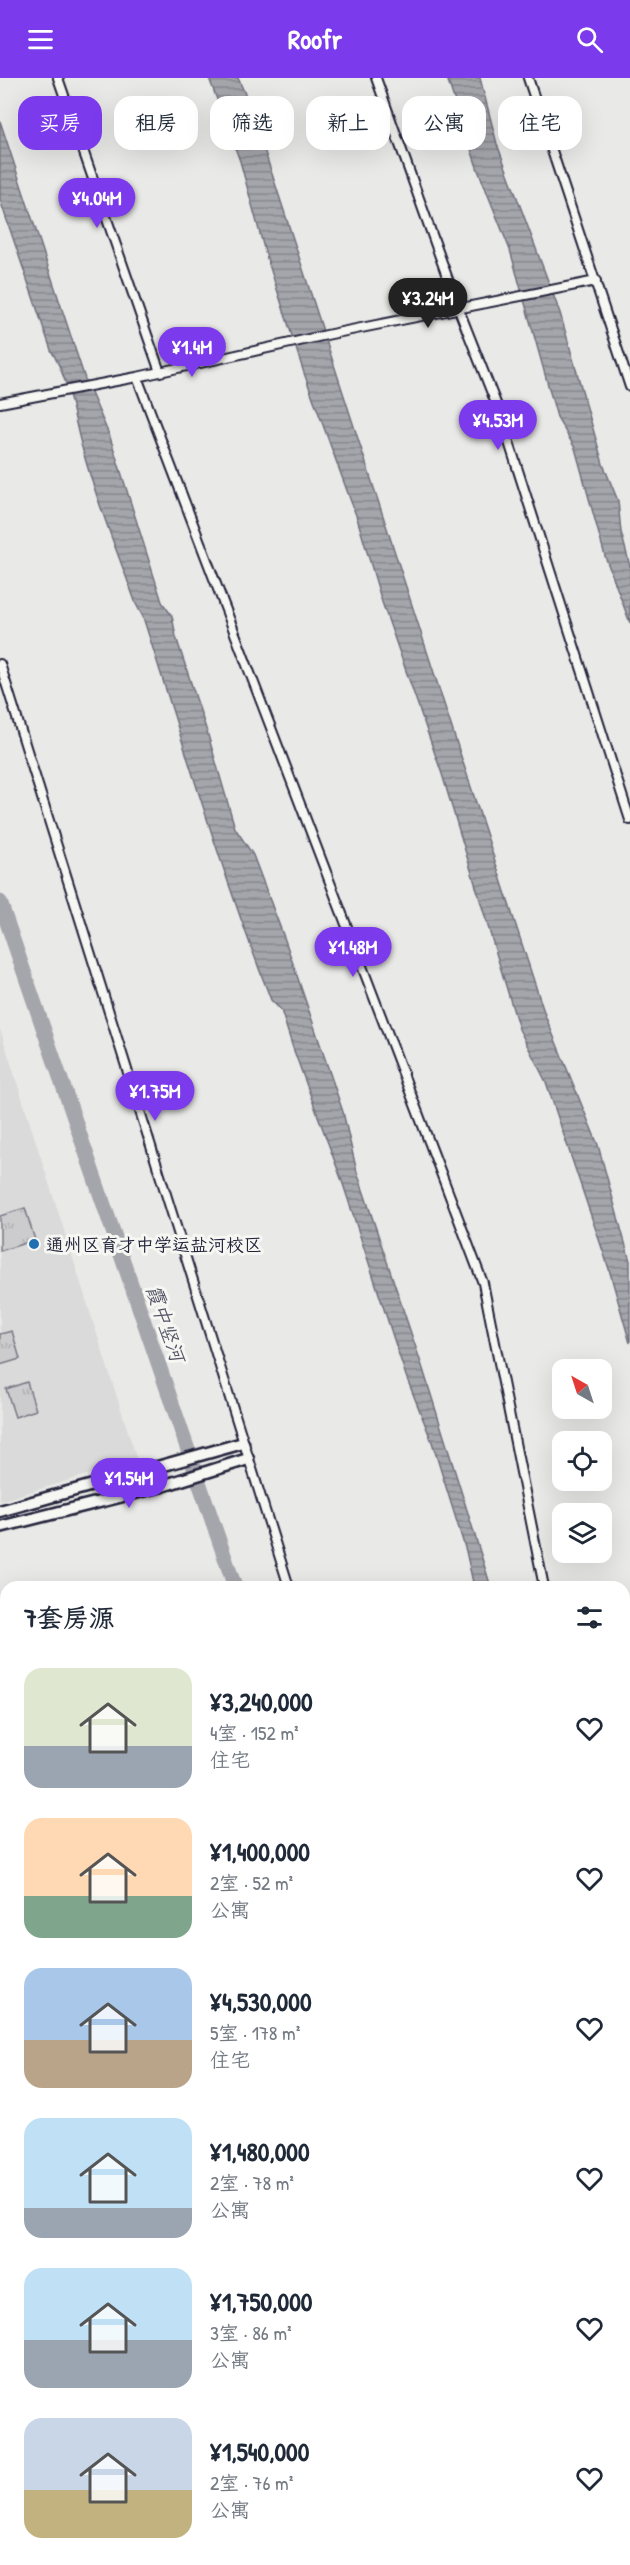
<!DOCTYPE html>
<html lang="zh">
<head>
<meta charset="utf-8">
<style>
  :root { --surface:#fff; --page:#f6f6f7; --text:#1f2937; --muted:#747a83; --accent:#7c3aed }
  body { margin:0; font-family:"Patrick Hand","LXGW WenKai TC",sans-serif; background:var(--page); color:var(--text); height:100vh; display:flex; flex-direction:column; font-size:22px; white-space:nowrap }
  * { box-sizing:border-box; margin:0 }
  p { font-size:20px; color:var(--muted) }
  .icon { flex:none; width:33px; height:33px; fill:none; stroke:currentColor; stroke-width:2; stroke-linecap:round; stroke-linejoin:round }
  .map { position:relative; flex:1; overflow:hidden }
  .drawer { position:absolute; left:0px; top:1503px; width:630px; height:984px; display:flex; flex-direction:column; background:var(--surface); border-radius:18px 18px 0 0; box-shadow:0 6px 24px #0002 }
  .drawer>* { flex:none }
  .top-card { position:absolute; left:18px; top:18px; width:594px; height:54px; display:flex; gap:12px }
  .needle { width:39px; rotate:321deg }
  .fabs { position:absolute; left:552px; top:1281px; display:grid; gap:12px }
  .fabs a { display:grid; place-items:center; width:60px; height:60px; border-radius:12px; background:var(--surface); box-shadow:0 6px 24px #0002; font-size:30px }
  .price { position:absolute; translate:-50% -51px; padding:0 14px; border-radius:21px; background:var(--accent); color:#fff; font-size:20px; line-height:39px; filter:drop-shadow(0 2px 3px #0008) }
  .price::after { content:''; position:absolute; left:50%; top:36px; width:18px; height:14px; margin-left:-9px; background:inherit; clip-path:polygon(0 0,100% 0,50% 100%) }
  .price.on { background:#222; color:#fff }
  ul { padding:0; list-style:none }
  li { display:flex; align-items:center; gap:18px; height:150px; padding:0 24px }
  li span { display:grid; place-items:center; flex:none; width:168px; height:120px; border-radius:18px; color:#555 }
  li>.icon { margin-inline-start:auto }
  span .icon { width:72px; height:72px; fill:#fffc; stroke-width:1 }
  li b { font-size:26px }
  h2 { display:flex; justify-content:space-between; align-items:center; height:72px; padding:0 24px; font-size:26px }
  .chip { padding:0 21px; border-radius:18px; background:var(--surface); box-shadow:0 6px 24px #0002; font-size:21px; line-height:54px }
  .chip.on { background:var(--accent); color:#fff }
  header { display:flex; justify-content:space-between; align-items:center; height:78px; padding:0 24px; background:var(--accent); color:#fff; font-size:27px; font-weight:700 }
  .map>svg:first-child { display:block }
  .built { fill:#dadada }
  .grass { fill:url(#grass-tufts); stroke:#777784; stroke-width:1.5 }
  .forest { fill:url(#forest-crowns); stroke:#777784; stroke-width:1.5 }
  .water { fill:url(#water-rules); stroke:#71717f; stroke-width:1.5 }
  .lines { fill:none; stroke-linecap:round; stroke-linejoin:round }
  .river { stroke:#a5a5ac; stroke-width:15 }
  .street-casing { stroke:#22223b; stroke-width:12 }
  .secondary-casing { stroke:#22223b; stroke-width:15 }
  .street { stroke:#f6f6f2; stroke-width:8 }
  .secondary { stroke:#f6f6f2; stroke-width:10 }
  .poi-dot { fill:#1f6fb2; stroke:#f6f6f2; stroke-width:2 }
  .labels { text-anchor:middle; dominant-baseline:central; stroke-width:6; stroke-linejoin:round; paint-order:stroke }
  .poi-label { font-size:18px; fill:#22223b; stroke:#f6f6f2; text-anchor:start }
  .water-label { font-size:20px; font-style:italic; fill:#565668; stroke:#f6f6f2 }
</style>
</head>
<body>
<header><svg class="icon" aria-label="menu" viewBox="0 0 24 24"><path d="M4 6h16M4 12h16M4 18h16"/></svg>Roofr<svg class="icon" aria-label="search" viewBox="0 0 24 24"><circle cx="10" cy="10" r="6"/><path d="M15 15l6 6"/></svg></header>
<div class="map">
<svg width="630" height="2487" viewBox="0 0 630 2487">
  <defs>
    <pattern id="grass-tufts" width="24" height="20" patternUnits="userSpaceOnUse" patternTransform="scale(1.5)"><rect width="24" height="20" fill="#ccccce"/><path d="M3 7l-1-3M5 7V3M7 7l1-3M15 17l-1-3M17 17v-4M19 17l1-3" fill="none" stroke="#afafb2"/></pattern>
    <pattern id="forest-crowns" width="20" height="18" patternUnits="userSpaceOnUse" patternTransform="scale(1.5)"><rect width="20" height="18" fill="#ccccce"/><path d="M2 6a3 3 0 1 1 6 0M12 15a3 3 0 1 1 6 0" fill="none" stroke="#afafb2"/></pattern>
    <pattern id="water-rules" width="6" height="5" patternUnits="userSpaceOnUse" patternTransform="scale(1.5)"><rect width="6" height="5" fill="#a5a5ac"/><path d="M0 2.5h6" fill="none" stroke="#86868d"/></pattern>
  </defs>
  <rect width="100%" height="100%" fill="#e9e9e7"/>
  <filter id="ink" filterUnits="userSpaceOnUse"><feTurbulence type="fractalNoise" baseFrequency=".0167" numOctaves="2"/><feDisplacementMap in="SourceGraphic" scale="12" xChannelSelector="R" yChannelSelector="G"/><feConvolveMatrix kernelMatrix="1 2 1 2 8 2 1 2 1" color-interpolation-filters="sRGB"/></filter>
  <g filter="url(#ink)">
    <path class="built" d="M0,951L137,1382L0,1423Z"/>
    <path class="grass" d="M25,1130L35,1162L0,1173V1138Z
      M12,1253L20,1281L0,1287V1256Z
      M27,1304L36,1332L15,1339L6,1311Z"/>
    <path class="forest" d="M0,1722H6V1982H0Z
      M630,2339V2487H418L416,2481H624V2341Z"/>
    <path class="water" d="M209,0H238L249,25L545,937L598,1067L630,1183V1265L609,1191L546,1004L519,951L442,696L382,524L357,440L304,295L265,174L240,83Z
      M447,0H480L497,66L560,235L603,386L618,423L621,454L630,488V545L605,478L575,370L557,339L510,172L478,92Z
      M0,43L85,301L110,359L162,524L172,538L176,559L208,657L235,750L253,777L285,862L343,1034L357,1094L422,1288L491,1509H474L466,1473L432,1364L406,1298L342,1103L293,970L281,932L271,922C222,796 184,668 143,539L136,526C118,475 97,425 83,373C73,339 70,303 51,272L0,122Z
      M624,1821L630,1822V1886L624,1887Z
      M0,1836L6,1837V1911L0,1912Z
      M624,2424L630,2433V2487H578L576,2481H624Z"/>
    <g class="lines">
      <path class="river" d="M0,824L235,1509"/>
      <g class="street-casing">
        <path id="street" d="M58,0L160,294
          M376,0L459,232L499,333L630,742
          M528,0L630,309
          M137,299L483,1205L544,1509
          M0,325L137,299L331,256L596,203
          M0,586L289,1509
          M624,1716H630"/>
      </g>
      <g class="secondary-casing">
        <path id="secondary" d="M0,1433L243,1365
          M0,1449L159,1409L248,1381
          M624,1975H630
          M624,1986H630
          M0,1988H6
          M0,1999H6
          M624,2046L630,2062
          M624,2095L630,2111
          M624,2302L630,2300
          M624,2314L630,2312
          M0,2451L6,2449
          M0,2465L6,2463
          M405,2481L407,2487"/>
      </g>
      <use href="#street" class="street"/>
      <use href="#secondary" class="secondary"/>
    </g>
  </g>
  <circle class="poi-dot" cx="34" cy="1166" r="6"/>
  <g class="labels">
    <g class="poi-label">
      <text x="46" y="1166">通州区育才中学运盐河校区</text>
    </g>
    <g class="water-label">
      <text transform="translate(166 1245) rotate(71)">霞中竖河</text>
    </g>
  </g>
</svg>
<div class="fabs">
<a><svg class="needle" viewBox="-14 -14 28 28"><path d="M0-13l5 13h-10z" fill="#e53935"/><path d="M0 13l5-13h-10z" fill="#747a83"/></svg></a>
<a><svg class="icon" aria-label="locate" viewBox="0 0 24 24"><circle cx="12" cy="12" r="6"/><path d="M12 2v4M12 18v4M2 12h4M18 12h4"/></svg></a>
<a><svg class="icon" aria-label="layers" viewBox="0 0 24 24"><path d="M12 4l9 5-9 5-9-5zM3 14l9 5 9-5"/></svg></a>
</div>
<b class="price" style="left:97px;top:151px">¥4.04M</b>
<b class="price on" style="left:428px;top:251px">¥3.24M</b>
<b class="price" style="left:192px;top:300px">¥1.4M</b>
<b class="price" style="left:498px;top:373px">¥4.53M</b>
<b class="price" style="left:353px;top:900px">¥1.48M</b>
<b class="price" style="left:155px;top:1044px">¥1.75M</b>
<b class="price" style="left:129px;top:1431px">¥1.54M</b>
<div class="top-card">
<a class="chip on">买房</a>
<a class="chip">租房</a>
<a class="chip">筛选</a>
<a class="chip">新上</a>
<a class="chip">公寓</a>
<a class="chip">住宅</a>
</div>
<section class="drawer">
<h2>7套房源<svg class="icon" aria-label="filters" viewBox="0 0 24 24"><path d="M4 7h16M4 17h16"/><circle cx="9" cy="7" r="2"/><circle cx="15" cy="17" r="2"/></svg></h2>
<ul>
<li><span style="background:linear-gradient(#dfe7d0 65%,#9aa5b1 0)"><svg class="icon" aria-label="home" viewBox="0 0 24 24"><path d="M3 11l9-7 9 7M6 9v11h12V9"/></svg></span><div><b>¥3,240,000</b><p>4室 · 152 m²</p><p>住宅</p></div><svg class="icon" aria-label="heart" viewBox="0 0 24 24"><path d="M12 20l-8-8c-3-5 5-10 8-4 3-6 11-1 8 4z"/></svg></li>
<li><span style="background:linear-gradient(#ffd9b3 65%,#7fa58c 0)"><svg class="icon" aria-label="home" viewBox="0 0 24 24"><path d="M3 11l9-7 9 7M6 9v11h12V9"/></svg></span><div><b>¥1,400,000</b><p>2室 · 52 m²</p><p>公寓</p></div><svg class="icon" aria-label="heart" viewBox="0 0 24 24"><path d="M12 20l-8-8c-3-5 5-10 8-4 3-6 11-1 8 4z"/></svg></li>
<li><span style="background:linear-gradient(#a9c7e8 60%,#b9a48a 0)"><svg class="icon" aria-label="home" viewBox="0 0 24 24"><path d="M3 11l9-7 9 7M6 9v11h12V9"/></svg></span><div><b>¥4,530,000</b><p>5室 · 178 m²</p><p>住宅</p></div><svg class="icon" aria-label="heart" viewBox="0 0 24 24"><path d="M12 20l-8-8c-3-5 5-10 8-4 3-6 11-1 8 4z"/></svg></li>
<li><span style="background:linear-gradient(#bfe0f5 75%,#9aa5b1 0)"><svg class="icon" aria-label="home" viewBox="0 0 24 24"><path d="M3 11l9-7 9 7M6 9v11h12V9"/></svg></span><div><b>¥1,480,000</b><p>2室 · 78 m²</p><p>公寓</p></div><svg class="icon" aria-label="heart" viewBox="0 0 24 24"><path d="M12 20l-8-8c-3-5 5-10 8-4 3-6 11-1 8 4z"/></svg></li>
<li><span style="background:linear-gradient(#bfe0f5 60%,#9aa5b1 0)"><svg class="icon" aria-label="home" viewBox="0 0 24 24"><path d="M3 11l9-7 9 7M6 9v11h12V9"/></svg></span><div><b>¥1,750,000</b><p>3室 · 86 m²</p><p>公寓</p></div><svg class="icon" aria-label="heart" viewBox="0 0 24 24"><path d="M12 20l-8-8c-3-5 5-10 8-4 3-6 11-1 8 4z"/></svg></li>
<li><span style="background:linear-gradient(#c9d6e8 60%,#c2b280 0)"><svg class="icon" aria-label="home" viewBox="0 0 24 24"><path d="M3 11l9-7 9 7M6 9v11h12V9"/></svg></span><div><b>¥1,540,000</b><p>2室 · 76 m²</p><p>公寓</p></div><svg class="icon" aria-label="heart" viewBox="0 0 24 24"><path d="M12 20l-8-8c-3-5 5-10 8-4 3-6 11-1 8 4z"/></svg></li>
</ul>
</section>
</div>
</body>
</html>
